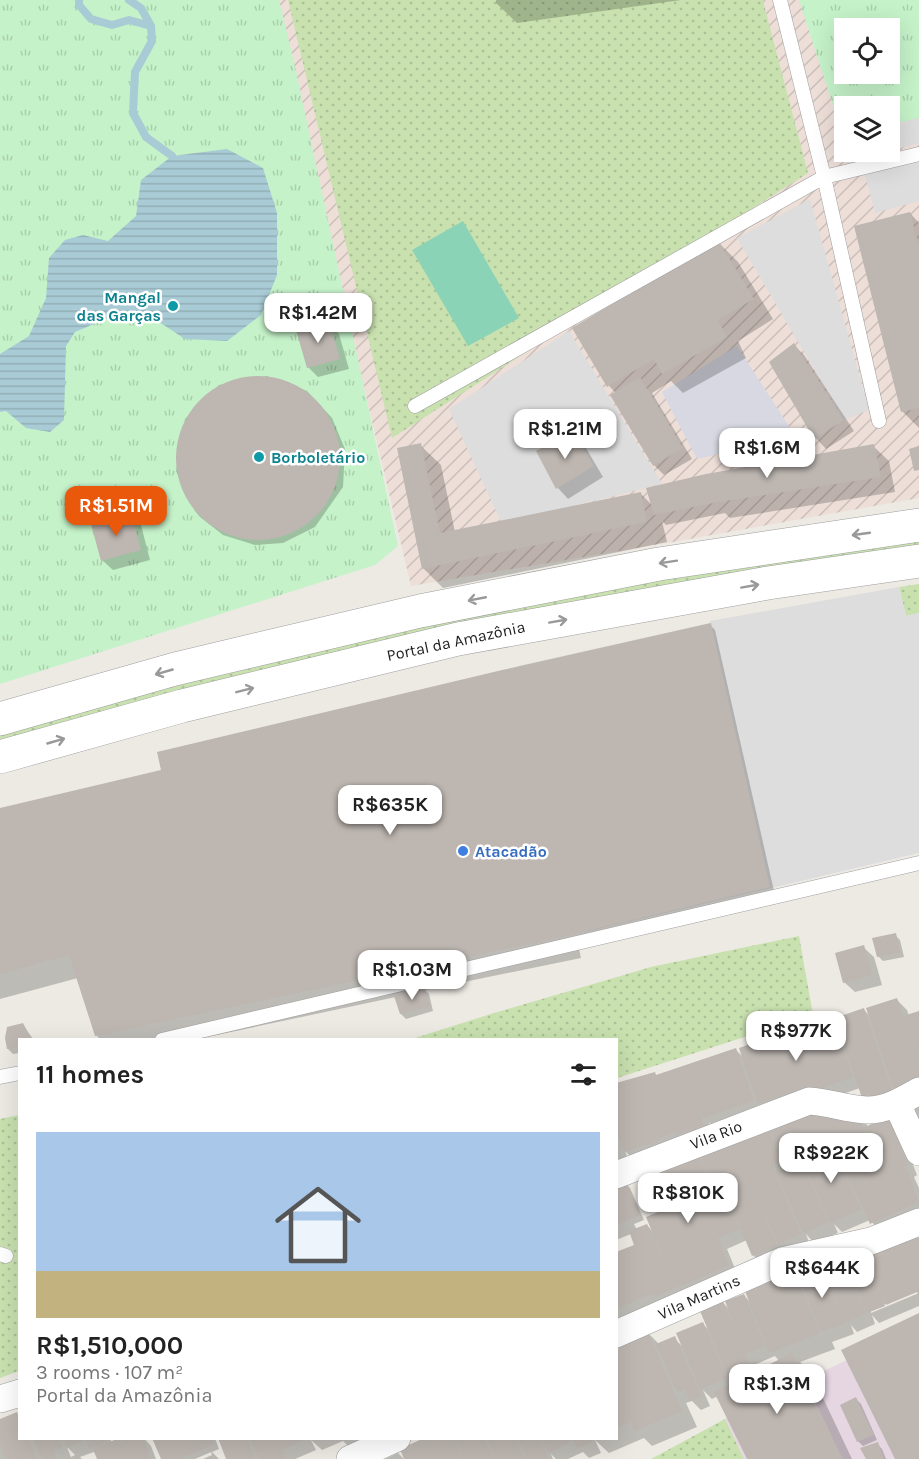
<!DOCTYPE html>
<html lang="en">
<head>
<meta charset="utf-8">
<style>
  :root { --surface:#fff; --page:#f2f2f2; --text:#222; --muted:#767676; --accent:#ea580c }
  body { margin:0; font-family:Karla,sans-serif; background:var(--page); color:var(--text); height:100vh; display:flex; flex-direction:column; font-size:22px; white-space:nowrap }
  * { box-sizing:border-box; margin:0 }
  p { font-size:20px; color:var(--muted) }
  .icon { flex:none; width:33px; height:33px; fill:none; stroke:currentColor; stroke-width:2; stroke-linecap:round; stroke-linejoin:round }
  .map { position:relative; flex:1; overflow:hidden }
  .panel { position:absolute; left:18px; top:1038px; width:600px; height:402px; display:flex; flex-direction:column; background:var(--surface); border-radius:0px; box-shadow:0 6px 24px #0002 }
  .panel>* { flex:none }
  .buttons { position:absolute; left:834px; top:18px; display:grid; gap:12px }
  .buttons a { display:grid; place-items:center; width:66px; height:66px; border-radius:0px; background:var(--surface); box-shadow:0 6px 24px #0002; font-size:30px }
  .price { position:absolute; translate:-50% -51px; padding:0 14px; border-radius:12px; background:#fff; color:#222; font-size:20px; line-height:39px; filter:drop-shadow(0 2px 3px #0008) }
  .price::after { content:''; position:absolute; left:50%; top:36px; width:18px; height:14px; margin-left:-9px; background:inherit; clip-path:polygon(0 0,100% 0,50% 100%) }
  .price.on { background:var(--accent); color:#fff }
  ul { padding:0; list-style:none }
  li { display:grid; align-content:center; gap:12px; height:318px; padding:0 18px }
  li span { display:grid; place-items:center; height:186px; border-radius:0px; color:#555 }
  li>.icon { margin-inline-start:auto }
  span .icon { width:108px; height:108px; fill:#fffc; stroke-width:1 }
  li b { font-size:26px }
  h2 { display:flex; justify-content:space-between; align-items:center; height:72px; padding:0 18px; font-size:26px }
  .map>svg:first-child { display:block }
  .industrial { fill:#e5d6e2 }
  .military { fill:url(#military-furrows); fill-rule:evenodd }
  .grass { fill:url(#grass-dots) }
  .park { fill:url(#park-tufts); fill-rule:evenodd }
  .pitch { fill:#8bd3b7 }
  .parking { fill:#ddd }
  .plaza { fill:#d8d8e2 }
  .water { fill:url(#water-rules) }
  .shadow { fill:#0003; fill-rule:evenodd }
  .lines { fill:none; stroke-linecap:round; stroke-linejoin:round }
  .stream { stroke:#a9cbd5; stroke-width:8 }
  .building { fill:#bdb6b1 }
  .service-casing { stroke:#9e9e9e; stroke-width:15 }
  .minor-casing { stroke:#9e9e9e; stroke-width:28 }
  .tertiary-casing { stroke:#9e9e9e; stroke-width:34 }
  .service { stroke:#fff; stroke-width:14 }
  .minor { stroke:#fff; stroke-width:27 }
  .tertiary { stroke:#fff; stroke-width:33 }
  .oneway { stroke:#999 }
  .culture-dot { fill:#0f9aa8; stroke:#fff; stroke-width:2 }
  .shop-dot { fill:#3f7fe0; stroke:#fff; stroke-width:2 }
  .labels { text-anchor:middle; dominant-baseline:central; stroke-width:5; stroke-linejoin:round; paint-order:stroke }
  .culture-label { font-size:16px; font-weight:bold; fill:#0d838f; stroke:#fff; text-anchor:end }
  .street-label { font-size:16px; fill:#1d1d1d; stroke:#fff }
  .shop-label { font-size:16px; font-weight:bold; fill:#366cbe; stroke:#fff; text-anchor:start }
</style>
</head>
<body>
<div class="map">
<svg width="919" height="1459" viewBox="0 0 919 1459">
  <defs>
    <pattern id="military-furrows" width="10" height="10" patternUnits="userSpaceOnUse" patternTransform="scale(1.5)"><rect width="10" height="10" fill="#edded8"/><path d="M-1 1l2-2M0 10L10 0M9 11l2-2" fill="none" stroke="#cbbeb9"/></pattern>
    <pattern id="grass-dots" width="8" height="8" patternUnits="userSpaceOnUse" patternTransform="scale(1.5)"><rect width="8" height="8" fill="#c8e1af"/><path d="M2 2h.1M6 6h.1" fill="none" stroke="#abc196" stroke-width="1.8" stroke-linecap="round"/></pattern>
    <pattern id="park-tufts" width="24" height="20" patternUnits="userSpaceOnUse" patternTransform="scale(1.5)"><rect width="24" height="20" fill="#c5f2c9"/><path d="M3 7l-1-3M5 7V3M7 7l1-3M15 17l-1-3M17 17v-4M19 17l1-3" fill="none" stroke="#a9cfac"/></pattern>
    <pattern id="water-rules" width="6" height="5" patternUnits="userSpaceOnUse" patternTransform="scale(1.5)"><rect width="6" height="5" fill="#a9cbd5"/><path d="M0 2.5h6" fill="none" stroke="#91aeb6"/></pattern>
  </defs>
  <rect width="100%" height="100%" fill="#edeae4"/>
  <path class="industrial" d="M919,1325V1459H744L725,1419Z"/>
  <path class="military" d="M272,0H919V498L667,543L411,586ZM844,28H890V74H844ZM844,106H890V152H844Z"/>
  <path class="grass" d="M288,0H764L763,1L808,173L392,438Z
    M919,536V548L0,745V724L340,635Z
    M919,584V613L906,616L899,587Z
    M799,936L813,1015L617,1078L616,1040L412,1039L494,1013L651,967Z
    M19,1115V1371L0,1378V1119Z
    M725,1419L744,1459H651Z"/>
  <path class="park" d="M0,0H279L295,67L398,546L375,565L0,684Z
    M799,0H919V118L890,125V106H844V135L843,136ZM844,28H890V74H844Z"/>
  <path class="pitch" d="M463,221L519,318L468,346L412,250Z"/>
  <path class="parking" d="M919,118V143L890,151V125Z
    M919,161V201L875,213L865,175Z
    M810,199L869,410L844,420L737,238Z
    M569,331L662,484L502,524L449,409Z
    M899,587L906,616L919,613V853L585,932L518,666L710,623V621Z"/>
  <path class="plaza" d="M737,346L796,437L697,459L662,392Z"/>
  <path class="water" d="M227,149L263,168L277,213V275L261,315L227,341L185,339L153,318L115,315L75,332L66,346L64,420L50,432L26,428L6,411L0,412V354L29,336L46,298L49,258L65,240L83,235L108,241L136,216L141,180L172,156Z"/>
  <path class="shadow" d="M496,0H681L517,23L496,3Z
    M910,213L919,223V428L902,411Z
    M718,242L738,262L773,319L738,341L746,358L683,393L671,381L652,393L692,459L664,475L654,465L616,393L609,386Z
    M329,323L339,334L349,369L318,377L308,367Z
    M794,345L804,355L854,431L826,449L816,438L771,362Z
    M267,376L307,391L332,418L345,449L343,487L315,527L283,543L255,545L223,535L200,517L195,511L176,471L185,419L219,385Z
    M573,433L583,443L603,477L568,499L558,488L538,452Z
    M420,445L441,465L455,532L640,493L653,506L873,446L889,461L895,492L730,518L725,513L666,525L662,521L667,542L443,588L423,568Z
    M130,515L141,525L150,560L113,570L102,560Z
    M710,625L715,630L774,891L577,939L581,958L425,990L429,994L433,1011L406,1019L401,1014L396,997L193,1040H101L96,1035L78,978L0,999V809L163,771Z
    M895,935L900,940L904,957L883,961L878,956Z
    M863,947L874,957L882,985L855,992L844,982Z
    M896,999L907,1010L909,1016L919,1012V1097L860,1088L817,1103L714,1128L709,1122L713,1137L636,1162L625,1151L631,1166L616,1165V1085L657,1077L736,1050L744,1058L833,1020L840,1027L864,1010L870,1016Z
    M22,1024L34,1040H20V1053L13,1054L8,1049Z
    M919,1105V1126L911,1109Z
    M811,1106L866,1123L868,1127L888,1118L899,1129L917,1175L914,1177L919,1188V1217L882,1233L870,1220L842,1232L834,1224L838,1233L814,1243L806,1234L810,1245L789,1253L782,1246L786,1257L764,1266L753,1255L747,1240L727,1249L738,1276L616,1324V1254L636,1246L631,1234L616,1240V1187L625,1183L630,1188L644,1220L634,1224L637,1230L647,1225L654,1233L662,1213L659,1210L660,1166L669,1174L664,1162ZM783,1158L791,1165L787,1167Z
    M916,1235L919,1238V1290L871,1310V1313L919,1293V1306L879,1323L872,1315L875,1324L857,1332L851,1325L854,1334L832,1342L835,1349L800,1362L812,1375L852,1459H748L718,1396L712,1399L703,1390L710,1406L701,1410L692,1401L686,1403L697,1427L652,1446L644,1438L609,1453L595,1440L601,1453L589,1458L583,1452L568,1459H556L551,1454L553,1459H406L426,1438H616V1345L647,1332L659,1344L674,1338L684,1348L703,1324L709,1330L723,1303L730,1310L744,1295L750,1302L793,1268L800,1276L821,1267L825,1271ZM775,1356L779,1361L758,1372L754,1365Z
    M856,1399L861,1404L877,1440L863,1446L858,1441Z
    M16,1414L20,1417V1438H110L112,1443L117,1441L115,1438H144L151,1446L156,1459H99L94,1452L80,1457L82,1459H0V1421ZM67,1447L75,1455L71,1457Z
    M154,1438H215L219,1449L212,1452L219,1459H203L212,1455L211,1452L195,1459H162Z
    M220,1438H250L252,1440L251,1438H371L351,1449L343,1441L322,1450L311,1440L316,1450L295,1459H228Z
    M877,1444L882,1449L886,1459H868Z
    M398,1453L404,1459H385Z"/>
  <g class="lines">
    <path class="stream" d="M79,0V5L91,19L112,25L129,20L151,26
      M129,0L141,8L151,26L152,41L135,72L133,113L146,137L172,156"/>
  </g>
  <path class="building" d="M910,212L919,247V408L901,412L854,226Z
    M718,240L754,299L718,320L727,337L662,374L654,359L607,387L572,328Z
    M329,321L340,359L307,368L296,330Z
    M794,343L844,420L814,439L769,362Z
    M176 458a82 82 0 1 1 164 0a82 82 0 1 1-164 0Z
    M640,377L683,448L653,466L610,395Z
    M573,431L594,466L556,489L536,451Z
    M421,443L440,533L641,492L647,522L422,569L397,448Z
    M874,444L881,477L713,503L654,515L646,488L706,474Z
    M919,446V470L914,471L909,449Z
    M131,513L141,550L101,561L91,524Z
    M711,623L770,887L562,937L95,1036L69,955L0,974V808L161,770L157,752L498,671Z
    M896,933L900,952L877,957L872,938Z
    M864,945L872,975L843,983L835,953Z
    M424,987L430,1006L400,1014L394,996Z
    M897,998L903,1016L919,1011V1060L908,1031L919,1064V1083L894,1091L866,1008Z
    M864,1008L894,1097L865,1107L835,1018Z
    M834,1019L853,1077L805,1094L804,1088L758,1104L739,1048L784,1032L785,1034Z
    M23,1023L32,1040H20V1048L7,1049L5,1038L7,1027Z
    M736,1048L754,1101L703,1118L685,1068L704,1126L676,1135L675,1132L659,1138L648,1106L659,1141L624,1152L616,1130V1083L655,1072L656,1075Z
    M798,1110L856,1111L863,1128L888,1116L908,1165L905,1166L919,1202L870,1224L843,1165L837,1167L827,1144L849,1133L784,1161L768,1122Z
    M767,1123L783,1162L772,1166L801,1234L778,1244L754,1191L777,1246L752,1256L723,1186L714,1190L697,1148L753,1128L769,1167L754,1128Z
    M826,1145L837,1168L842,1166L861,1209L830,1223L801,1156Z
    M695,1147L713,1190L692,1199L701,1196L729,1266L675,1288L646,1217L673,1206L682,1226L674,1207L680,1205L662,1162Z
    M801,1159L828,1222L803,1233L775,1171Z
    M661,1165L676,1203L658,1211L642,1172Z
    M626,1181L640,1215L616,1225V1185Z
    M725,1193L740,1229L718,1238L704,1201Z
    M647,1224L675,1288L656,1296L654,1293L616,1309V1252L634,1245L629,1231Z
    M916,1233L919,1240V1296L917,1292L886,1305L869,1263L885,1306L867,1313L846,1261L880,1248L885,1262L881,1248L896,1241L908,1267L897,1241Z
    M845,1261L866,1314L846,1322L824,1269Z
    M822,1266L845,1323L821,1332L798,1275Z
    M793,1267L820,1333L769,1353L743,1286Z
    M744,1294L765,1346L745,1354L751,1368L728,1377L700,1311L723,1301L742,1347L725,1301Z
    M919,1313V1459H895L841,1350Z
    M703,1322L727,1378L700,1389L676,1333Z
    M647,1330L682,1411L635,1431L631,1422L616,1428V1343Z
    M675,1336L701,1396L690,1401L685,1389L677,1392L656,1344Z
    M792,1353L840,1453L843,1459H747L714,1392Z
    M856,1397L874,1435L857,1442L840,1405Z
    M17,1412L20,1419V1438H28L37,1459H6L2,1450L0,1444V1419Z
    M33,1438H59L62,1447L54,1451L57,1458L42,1459Z
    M62,1438H82L84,1441L67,1448Z
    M85,1438H105L107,1442L89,1449Z
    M119,1438L120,1442L128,1438H143L151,1459H97L93,1449Z
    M152,1438H213L215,1444L184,1457V1459H161Z
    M218,1438H247L255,1459H226Z
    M250,1438H308L282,1450L286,1459H259Z
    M424,1438H454L463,1459H404L400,1449Z
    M455,1438H484L494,1459H464Z
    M486,1438H515L525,1459H495Z
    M517,1438H539L549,1459H527Z
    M541,1438H569L571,1442L548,1453Z
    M572,1438H590L592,1442L577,1449Z
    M878,1442L884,1459H866L860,1448Z"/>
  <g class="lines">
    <g class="service-casing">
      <path id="service" d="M780,0L824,177L879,421
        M415,406L824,177L919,154
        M162,1040L919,863
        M0,1077L20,1073
        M0,1254L6,1256"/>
    </g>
    <g class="minor-casing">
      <path id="minor" d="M897,1104L919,1152
        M616,1175L809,1101C828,1102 847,1109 866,1110C885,1111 903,1100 919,1091
        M616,1334L782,1261L871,1241L919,1222
        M0,1399L20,1393
        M350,1459L397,1438"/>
    </g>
    <g class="tertiary-casing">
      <path id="tertiary" d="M0,719L175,669L420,611L659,564L919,525
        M0,757L182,706L458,639L768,583L919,561"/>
    </g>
    <use href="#service" class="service"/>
    <use href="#minor" class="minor"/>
    <use href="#tertiary" class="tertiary"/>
  </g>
  <defs><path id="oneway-shaft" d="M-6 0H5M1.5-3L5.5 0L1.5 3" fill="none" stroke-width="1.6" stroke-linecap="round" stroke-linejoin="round" transform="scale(1.5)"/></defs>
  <g class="oneway">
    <use href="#oneway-shaft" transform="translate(861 534) rotate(172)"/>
    <use href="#oneway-shaft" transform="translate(668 562) rotate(171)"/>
    <use href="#oneway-shaft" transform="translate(750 586) rotate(-10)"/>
    <use href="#oneway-shaft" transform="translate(477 599) rotate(169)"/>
    <use href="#oneway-shaft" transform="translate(558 621) rotate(-10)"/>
    <use href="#oneway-shaft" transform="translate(164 672) rotate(164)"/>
    <use href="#oneway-shaft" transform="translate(245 690) rotate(-14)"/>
    <use href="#oneway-shaft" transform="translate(56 741) rotate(-16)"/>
  </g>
  <g class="culture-dot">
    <circle cx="173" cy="306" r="6"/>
    <circle cx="259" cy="457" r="6"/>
  </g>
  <circle class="shop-dot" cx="463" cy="851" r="6"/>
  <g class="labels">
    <g class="culture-label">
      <text x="161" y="297">Mangal<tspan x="161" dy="18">das Garças</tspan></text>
      <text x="271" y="457" text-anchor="start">Borboletário</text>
    </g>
    <g class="street-label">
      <text transform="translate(456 641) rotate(-12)">Portal da Amazônia</text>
      <text transform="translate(716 1135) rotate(-21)">Vila Rio</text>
      <text transform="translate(699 1297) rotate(-24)">Vila Martins</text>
    </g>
    <g class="shop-label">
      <text x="475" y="851">Atacadão</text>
    </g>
  </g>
</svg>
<div class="buttons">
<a><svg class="icon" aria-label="locate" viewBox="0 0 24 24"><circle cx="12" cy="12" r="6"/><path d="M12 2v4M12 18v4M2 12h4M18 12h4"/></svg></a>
<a><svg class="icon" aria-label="layers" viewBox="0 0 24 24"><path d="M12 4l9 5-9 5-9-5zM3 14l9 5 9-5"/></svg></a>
</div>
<b class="price" style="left:318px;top:344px">R$1.42M</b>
<b class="price" style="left:565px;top:460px">R$1.21M</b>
<b class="price" style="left:767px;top:479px">R$1.6M</b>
<b class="price on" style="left:116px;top:537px">R$1.51M</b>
<b class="price" style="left:390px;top:836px">R$635K</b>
<b class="price" style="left:412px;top:1001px">R$1.03M</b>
<b class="price" style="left:796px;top:1062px">R$977K</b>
<b class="price" style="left:831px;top:1184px">R$922K</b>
<b class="price" style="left:688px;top:1224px">R$810K</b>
<b class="price" style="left:822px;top:1299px">R$644K</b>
<b class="price" style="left:777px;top:1415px">R$1.3M</b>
<section class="panel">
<h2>11 homes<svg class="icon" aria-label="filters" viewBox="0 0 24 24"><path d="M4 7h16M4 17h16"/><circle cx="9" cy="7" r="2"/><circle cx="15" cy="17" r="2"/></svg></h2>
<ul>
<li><span style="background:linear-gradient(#a9c7e8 75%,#c2b280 0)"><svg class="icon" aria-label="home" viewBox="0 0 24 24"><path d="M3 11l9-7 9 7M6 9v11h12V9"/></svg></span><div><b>R$1,510,000</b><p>3 rooms · 107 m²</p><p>Portal da Amazônia</p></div></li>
</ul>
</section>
</div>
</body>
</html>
